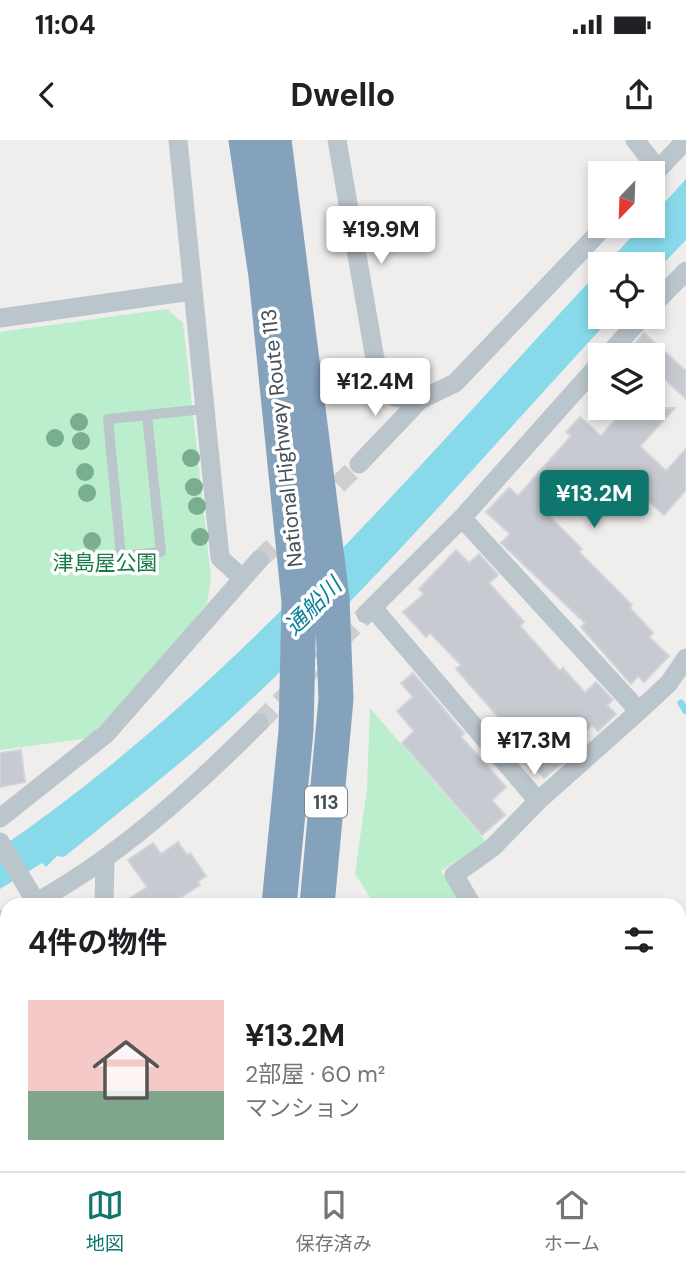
<!DOCTYPE html>
<html lang="ja">
<head>
<meta charset="utf-8">
<style>
  :root { --surface:#fff; --page:#f2f2f2; --text:#202124; --muted:#757577; --line:#e0e0e0; --accent:#0f766e }
  body { margin:0; font-family:"DM Sans","Noto Sans JP",sans-serif; background:var(--page); color:var(--text); height:100vh; display:flex; flex-direction:column; font-size:26px; white-space:nowrap }
  * { box-sizing:border-box; margin:0 }
  p { font-size:23px; color:var(--muted) }
  .icon { flex:none; width:38px; height:38px; fill:none; stroke:currentColor; stroke-width:2; stroke-linecap:round; stroke-linejoin:round }
  .map { position:relative; flex:1; overflow:hidden }
  .details { position:absolute; left:0px; top:758px; width:686px; height:275px; display:flex; flex-direction:column; background:var(--surface); border-radius:21px 21px 0 0; box-shadow:0 4px 10px #0003 }
  .details>* { flex:none }
  .needle { width:46px; rotate:203deg }
  .buttons { position:absolute; left:588px; top:21px; display:grid; gap:14px }
  .buttons a { display:grid; place-items:center; width:77px; height:77px; border-radius:0px; background:var(--surface); box-shadow:0 4px 10px #0003; font-size:35px }
  .price { position:absolute; translate:-50% -60px; padding:0 16px; border-radius:7px; background:#fff; color:#222; font-size:23px; line-height:46px; filter:drop-shadow(0 2px 4px #0008) }
  .price::after { content:''; position:absolute; left:50%; top:42px; width:21px; height:16px; margin-left:-10px; background:inherit; clip-path:polygon(0 0,100% 0,50% 100%) }
  .price.active { background:var(--accent); color:#fff }
  ul { padding:0; list-style:none }
  li { display:flex; align-items:center; gap:21px; height:175px; padding:0 28px }
  li+li { border-top:2px solid var(--line) }
  li span { display:grid; place-items:center; flex:none; width:196px; height:140px; border-radius:0px; color:#555 }
  li>.icon { margin-inline-start:auto }
  span .icon { width:84px; height:84px; fill:#fffc; stroke-width:1 }
  li b { font-size:30px }
  h2 { display:flex; justify-content:space-between; align-items:center; height:84px; padding:0 28px; font-size:30px }
  .status { display:flex; justify-content:space-between; align-items:center; height:49px; padding:0 35px; background:var(--surface); direction:ltr }
  .status svg { height:19px; fill:currentColor }
  header { display:flex; justify-content:space-between; align-items:center; height:91px; padding:0 28px; background:var(--surface); font-size:32px; font-weight:800 }
  .tab-bar { display:flex; justify-content:space-around; align-items:center; height:98px; border-top:2px solid var(--line); background:var(--surface); font-size:19px; color:var(--muted) }
  .tab-bar a { display:grid; justify-items:center; gap:4px }
  .tab-bar .active { color:var(--accent) }
  .map>svg:first-child { display:block }
  .green { fill:#bec }
  .water { fill:#88daeb }
  .lines { fill:none; stroke-linecap:round; stroke-linejoin:round }
  .stream { stroke:#88daeb; stroke-width:7 }
  .building { fill:#c7cad0; stroke:#d1d4d9; stroke-width:2 }
  .street-tunnel { stroke:#ceced0; stroke-width:19; stroke-dasharray:19 10; stroke-linecap:butt }
  .lane { stroke:#bbc5cc; stroke-width:10 }
  .street { stroke:#bbc5cc; stroke-width:19 }
  .secondary { stroke:#bac6d1; stroke-width:26 }
  .highway { stroke:#85a2bc; stroke-width:35 }
  .tree { fill:#79ae91 }
  .labels { text-anchor:middle; dominant-baseline:central; stroke-width:7; stroke-linejoin:round; paint-order:stroke }
  .shield { fill:#fff; stroke:#7d858c; stroke-width:2 }
  .shield-label { font-size:19px; font-weight:bold; fill:#45515a }
  .street-label { font-size:21px; fill:#45515a; stroke:#fff }
  .park-label { font-size:21px; fill:#177b45; stroke:#fff }
  .water-label { font-size:23px; font-style:italic; fill:#0d8097; stroke:#fff }
</style>
</head>
<body>
<div class="status"><b>11:04</b><svg viewBox="0 0 49 12"><path d="M0 12V9h3v3zM5 12V6h3v6zM10 12V3h3v9zM15 12V0h3v12zM26 1h20v11H26zM47 4h2v5h-2z"/></svg></div>
<header><svg class="icon" aria-label="back" viewBox="0 0 24 24"><path d="M15 5l-7 7 7 7"/></svg>Dwello<svg class="icon" aria-label="share" viewBox="0 0 24 24"><path d="M12 15V3M7 8l5-5 5 5M5 13v7h14v-7"/></svg></header>
<div class="map">
<svg width="686" height="1031" viewBox="0 0 686 1031">
  <rect width="100%" height="100%" fill="#f0eded"/>
  <path class="green" d="M167,169L183,183L211,438L207,464L121,569L90,598L0,610V192Z
    M370,568L486,702L441,731L462,765H375L355,734L367,649Z
    M679,896L686,897V1031H588L598,1026H679Z"/>
  <path class="water" d="M686,39V100L653,134V124H606L642,86H653V75Z
    M600,130V177H612C489,309 372,448 240,570C184,622 123,669 64,717L57,716L46,727L42,723L0,749V708C230,551 411,333 600,130Z"/>
  <g class="lines">
    <path class="stream" d="M681,563L686,571
      M111,1031V1026"/>
  </g>
  <path class="building" d="M644,193L686,231V259L653,228V215H639L631,208Z
    M626,268H675L640,306L666,331L686,309V350L664,375L619,335L598,358L570,333L540,367L582,409L579,412L632,465L630,468L653,493L649,497L669,516L644,542L638,536L631,544L581,487L585,483L501,403L510,394L486,372L509,348L518,356L571,296L566,292L580,277L601,296Z
    M456,410L469,423L479,414L498,435L489,443L524,482L520,486L560,531L563,528L585,553L596,542L613,560L607,565L616,574L598,591L592,585L561,612L567,619L544,638L524,614L528,611L456,529L461,525L430,493L426,497L403,472L424,454L419,449Z
    M413,533L464,593L461,597L506,647L492,660L505,675L482,695L402,603L414,591L397,571L413,557L401,543Z
    M21,610L25,642L0,647V613Z
    M178,702L187,715L190,713L206,736L198,741L200,745L169,765H119L147,747L128,720L153,703L161,714Z"/>
  <g class="lines">
    <path class="street-tunnel" d="M317,365L359,324
      M259,420L293,388
      M259,583L366,474"/>
    <path class="lane" d="M147,275L108,279L121,416L161,412L147,275L204,269
      M679,891L683,868
      M679,986L686,997"/>
    <path class="street" d="M178,0L220,418L242,438
      M337,0L375,219L395,257L420,260L455,243L605,86
      M635,0L658,29
      M653,35L686,0
      M653,165L686,131
      M0,178L191,151
      M608,215L642,177
      M359,324L420,260
      M462,378L639,571
      M373,468L538,661
      M366,474L462,378L600,223
      M0,678L106,594L259,420
      M0,702L36,762
      M31,765C116,719 191,651 259,583
      M104,765L105,720
      M472,765L454,735L492,708L538,661L639,571L669,543L686,518
      M0,781L7,778
      M0,977L7,976
      M93,1031L94,1026
      M292,1031L294,1026"/>
    <path class="secondary" d="M679,867L686,868"/>
    <path class="highway" d="M246,0L266,136L299,462L296,591L279,765
      M274,0L332,458L336,559L317,765
      M196,1031L198,1026
      M235,1031L237,1026"/>
  </g>
  <g class="tree">
    <circle cx="79" cy="282" r="9"/>
    <circle cx="55" cy="298" r="9"/>
    <circle cx="81" cy="301" r="9"/>
    <circle cx="191" cy="318" r="9"/>
    <circle cx="85" cy="332" r="9"/>
    <circle cx="194" cy="347" r="9"/>
    <circle cx="87" cy="353" r="9"/>
    <circle cx="197" cy="366" r="9"/>
    <circle cx="200" cy="397" r="9"/>
    <circle cx="92" cy="401" r="9"/>
    <circle cx="94" cy="419" r="9"/>
  </g>
  <g class="labels">
    <rect class="shield" x="305" y="646.5" width="42" height="31" rx="5"/>
    <g class="shield-label">
      <text x="326" y="662">113</text>
    </g>
    <g class="street-label">
      <text transform="translate(282 298) rotate(-96)">National Highway Route 113</text>
    </g>
    <g class="park-label">
      <text x="105" y="423">津島屋公園</text>
    </g>
    <g class="water-label">
      <text transform="translate(313 466) rotate(-45)">通船川</text>
    </g>
  </g>
</svg>
<div class="buttons">
<a><svg class="needle" viewBox="-14 -14 28 28"><path d="M0-13l5 13h-10z" fill="#e53935"/><path d="M0 13l5-13h-10z" fill="#757577"/></svg></a>
<a><svg class="icon" aria-label="locate" viewBox="0 0 24 24"><circle cx="12" cy="12" r="6"/><path d="M12 2v4M12 18v4M2 12h4M18 12h4"/></svg></a>
<a><svg class="icon" aria-label="layers" viewBox="0 0 24 24"><path d="M12 4l9 5-9 5-9-5zM3 14l9 5 9-5"/></svg></a>
</div>
<b class="price" style="left:381px;top:126px">¥19.9M</b>
<b class="price" style="left:375px;top:278px">¥12.4M</b>
<b class="price active" style="left:594px;top:390px">¥13.2M</b>
<b class="price" style="left:534px;top:637px">¥17.3M</b>
<section class="details">
<h2>4件の物件<svg class="icon" aria-label="filters" viewBox="0 0 24 24"><path d="M4 7h16M4 17h16"/><circle cx="9" cy="7" r="2"/><circle cx="15" cy="17" r="2"/></svg></h2>
<ul>
<li><span style="background:linear-gradient(#f6c9c9 65%,#7fa58c 0)"><svg class="icon" aria-label="home" viewBox="0 0 24 24"><path d="M3 11l9-7 9 7M6 9v11h12V9"/></svg></span><div><b>¥13.2M</b><p>2部屋 · 60 m²</p><p>マンション</p></div></li>
</ul>
</section>
</div>
<nav class="tab-bar">
<a class="active"><svg class="icon" aria-label="map" viewBox="0 0 24 24"><path d="M3 6l6-2 6 2 6-2v14l-6 2-6-2-6 2zM9 4v14M15 6v14"/></svg>地図</a>
<a><svg class="icon" aria-label="saved" viewBox="0 0 24 24"><path d="M7 4h10v16l-5-4-5 4z"/></svg>保存済み</a>
<a><svg class="icon" aria-label="home" viewBox="0 0 24 24"><path d="M3 11l9-7 9 7M6 9v11h12V9"/></svg>ホーム</a>
</nav>
</body>
</html>
